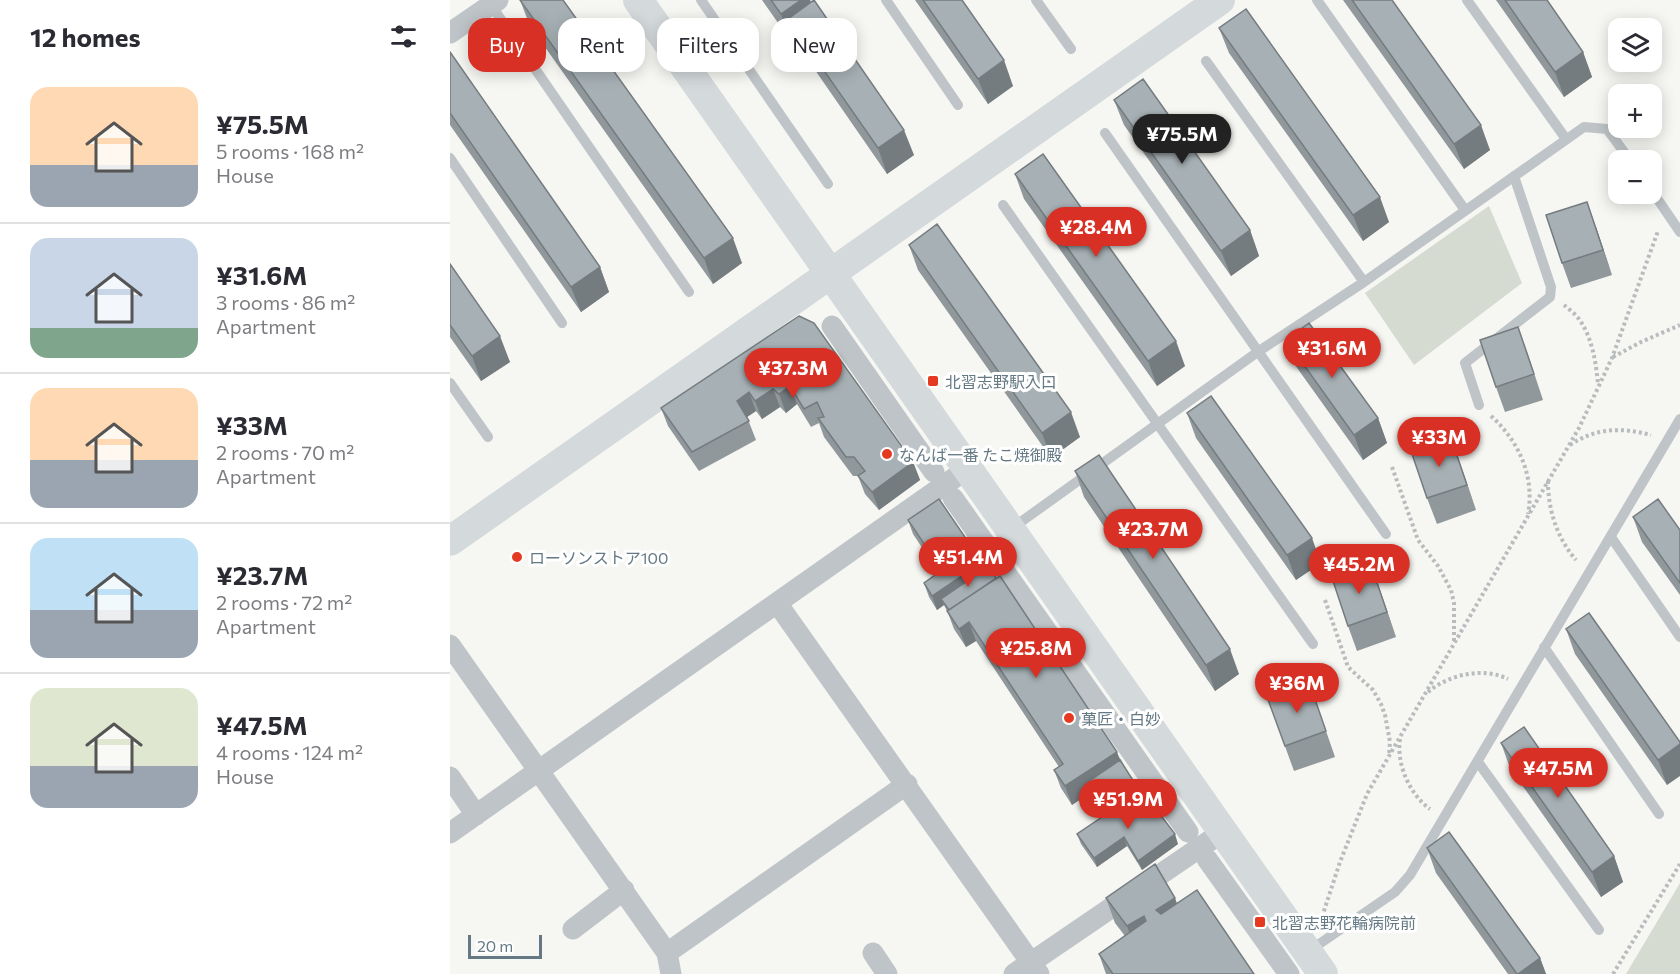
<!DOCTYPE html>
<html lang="en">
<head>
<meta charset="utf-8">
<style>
  :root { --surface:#fff; --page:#f7f7f7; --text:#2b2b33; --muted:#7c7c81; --line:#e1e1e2; --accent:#d93025 }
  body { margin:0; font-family:Commissioner,"Noto Sans JP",sans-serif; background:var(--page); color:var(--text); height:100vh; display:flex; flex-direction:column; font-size:22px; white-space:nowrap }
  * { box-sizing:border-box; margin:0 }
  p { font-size:20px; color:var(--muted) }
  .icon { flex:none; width:33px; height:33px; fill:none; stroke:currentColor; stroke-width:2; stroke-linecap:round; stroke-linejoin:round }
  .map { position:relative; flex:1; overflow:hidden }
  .sheet { display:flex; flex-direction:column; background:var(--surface); width:450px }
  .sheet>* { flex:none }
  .guide { position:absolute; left:18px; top:18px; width:570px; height:54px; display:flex; gap:12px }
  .buttons { position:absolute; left:1158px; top:18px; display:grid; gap:12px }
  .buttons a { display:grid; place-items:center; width:54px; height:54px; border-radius:12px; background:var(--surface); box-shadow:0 3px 15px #0003; font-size:30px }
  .scale { position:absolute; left:18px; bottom:15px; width:74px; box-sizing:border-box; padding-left:6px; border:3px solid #647984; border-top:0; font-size:16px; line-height:21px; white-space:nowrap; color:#647984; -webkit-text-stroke:4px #fff; paint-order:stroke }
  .price { position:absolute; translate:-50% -51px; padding:0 14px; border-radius:21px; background:var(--accent); color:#fff; font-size:20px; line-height:39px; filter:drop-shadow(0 2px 3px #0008) }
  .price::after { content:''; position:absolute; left:50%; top:36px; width:18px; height:14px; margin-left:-9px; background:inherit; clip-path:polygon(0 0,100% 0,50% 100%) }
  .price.on { background:#222; color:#fff }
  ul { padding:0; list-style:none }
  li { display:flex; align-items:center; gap:18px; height:150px; padding:0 30px }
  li+li { border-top:2px solid var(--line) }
  li span { display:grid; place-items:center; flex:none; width:168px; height:120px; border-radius:18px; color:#555 }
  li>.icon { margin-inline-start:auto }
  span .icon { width:72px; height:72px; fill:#fffc; stroke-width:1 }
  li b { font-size:26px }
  h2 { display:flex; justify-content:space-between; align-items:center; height:72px; padding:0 30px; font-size:26px }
  .pill { padding:0 21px; border-radius:18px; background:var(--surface); box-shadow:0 3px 15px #0003; font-size:21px; line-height:54px }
  .pill.on { background:var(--accent); color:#fff }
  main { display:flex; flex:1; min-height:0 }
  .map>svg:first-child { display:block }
  .green { fill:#d6dbd1 }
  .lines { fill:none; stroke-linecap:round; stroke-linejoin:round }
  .path { stroke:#b8bcbe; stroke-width:4; stroke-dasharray:3 3; stroke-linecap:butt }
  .lane { stroke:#bec4c7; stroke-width:10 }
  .street { stroke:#bec4c7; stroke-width:21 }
  .secondary { stroke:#d4d9dc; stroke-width:30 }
  .wall { fill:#90989c; fill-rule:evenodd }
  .shaded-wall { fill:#757c7f }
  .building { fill:#a7b1b5; stroke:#757c7f; stroke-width:1.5 }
  .poi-dot { fill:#e63922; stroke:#fff; stroke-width:2 }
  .labels { text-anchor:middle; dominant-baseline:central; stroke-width:6; stroke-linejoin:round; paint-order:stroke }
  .poi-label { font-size:16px; fill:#647984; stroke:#fff; text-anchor:start }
</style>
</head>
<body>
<main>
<section class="sheet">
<h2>12 homes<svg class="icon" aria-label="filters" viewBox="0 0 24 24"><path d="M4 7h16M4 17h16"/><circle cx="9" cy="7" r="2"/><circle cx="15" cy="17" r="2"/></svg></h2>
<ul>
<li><span style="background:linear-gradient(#ffd9b3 65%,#9aa5b1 0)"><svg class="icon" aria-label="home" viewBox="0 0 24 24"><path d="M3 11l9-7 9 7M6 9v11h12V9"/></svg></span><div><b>¥75.5M</b><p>5 rooms · 168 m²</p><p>House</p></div></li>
<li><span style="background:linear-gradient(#c9d6e8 75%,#7fa58c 0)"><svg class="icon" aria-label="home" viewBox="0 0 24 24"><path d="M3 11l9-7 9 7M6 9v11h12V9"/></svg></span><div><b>¥31.6M</b><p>3 rooms · 86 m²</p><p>Apartment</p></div></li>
<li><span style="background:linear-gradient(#ffd9b3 60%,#9aa5b1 0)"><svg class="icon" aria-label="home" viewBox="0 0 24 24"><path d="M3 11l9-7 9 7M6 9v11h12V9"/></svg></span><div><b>¥33M</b><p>2 rooms · 70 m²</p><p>Apartment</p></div></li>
<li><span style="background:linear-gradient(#bfe0f5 60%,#9aa5b1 0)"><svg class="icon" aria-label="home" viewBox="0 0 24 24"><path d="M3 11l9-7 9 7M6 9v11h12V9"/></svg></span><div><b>¥23.7M</b><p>2 rooms · 72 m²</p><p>Apartment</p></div></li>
<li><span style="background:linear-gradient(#dfe7d0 65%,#9aa5b1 0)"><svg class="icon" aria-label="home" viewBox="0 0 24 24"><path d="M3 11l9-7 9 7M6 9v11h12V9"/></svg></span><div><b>¥47.5M</b><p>4 rooms · 124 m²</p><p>House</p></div></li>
</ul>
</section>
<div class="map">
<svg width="1230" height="974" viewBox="0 0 1230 974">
  <rect width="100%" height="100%" fill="#f6f6f2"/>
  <path class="green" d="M1039,206L1072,283L964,365L915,293Z
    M1230,883V974H1176Z"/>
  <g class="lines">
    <path class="path" d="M1114,305C1119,309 1125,314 1129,319C1142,337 1146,362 1148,384
      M1163,357L1191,342L1230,325
      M1041,416C1069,441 1085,477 1078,514
      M1120,445C1145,428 1171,427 1201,435
      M942,467L968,540L988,566L1001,590L1004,603V643
      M1098,481C1098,510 1107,538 1126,560
      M875,600L898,667L923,690L931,704L935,715L940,742L939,755
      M978,692C999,674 1034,667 1058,679
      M950,739C946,764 960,795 980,809
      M872,917L890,862L917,794L1129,428L1162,358L1208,231
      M1163,974L1230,864"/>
    <path class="lane" d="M251,0L378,184
      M436,0L508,105
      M586,0L621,49
      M867,0L1015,210
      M1017,0L1116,139
      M41,5L239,292
      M756,61L914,282
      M655,133L936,534
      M0,158L112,323
      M1202,191L1230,232
      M553,205L863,644
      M0,383L38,437
      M1029,405L1015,363L1100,297L1101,287L1064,176
      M561,529L809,351L914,282L1134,127L1157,129L1180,160
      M1161,537L1230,637
      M1094,647L1209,814
      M1028,762L1149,930
      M859,951L945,892L960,875L1230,419"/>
    <path class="street" d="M0,33L48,0
      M382,326L484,472
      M503,498L738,832
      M327,603L589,974
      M0,645L217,953L221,974
      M0,777L26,815
      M0,833L517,469
      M757,859L839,974
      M123,929L174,890
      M217,953L457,784
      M423,953L437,974
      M564,974L774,831"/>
    <path class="secondary" d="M188,0L873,974
      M0,541L770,0"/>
  </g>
  <path class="wall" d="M70,0L292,263L263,284L80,26Z
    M312,0H360L464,155L437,174L347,44L344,37L340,40Z
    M465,0H512L563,86L538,104Z
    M893,0H942L1040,150L1014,169Z
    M1046,0H1097L1133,52L1142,77L1114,97Z
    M769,28L939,222L913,241L779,53Z
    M0,52L150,267L159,292L131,312L0,125Z
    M664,100L800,230L809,256L781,276L674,125Z
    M565,174L735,366L707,386L574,199Z
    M1146,227L1162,275L1121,288L1112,263Z
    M459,245L630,437L601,458L468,270Z
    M0,264L60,362L31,381L0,337Z
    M349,316L463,462L470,480L429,510L415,494L408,476H409H403L374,437L369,423L361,427L347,404L336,413L330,407L312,419L306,411L297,417L306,440L249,471L218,426L211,408Z
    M1068,327L1093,400L1055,412L1046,387Z
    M836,340L928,418L937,443L913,460L845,365Z
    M737,413L871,563L846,580L746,438Z
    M1001,438L1026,510L987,524L977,498Z
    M625,471L789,674L765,691L634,497Z
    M1183,517L1230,530V595L1192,542Z
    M458,520L532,562L534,569L671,760L692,797L704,815L728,844L692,870L677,846L647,867L631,844L627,834L654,816L638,794L622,805L611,788L604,770L609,767L526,641L516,647L504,629L498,613L494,605L487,610L479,597L474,583L489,573L463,534ZM674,809L676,813L669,817L667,814Z
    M921,565L946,637L907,651L898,626Z
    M1116,629L1230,742L1217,785L1125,654Z
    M859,682L885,757L844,771L817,697Z
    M1051,743L1164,856L1173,882L1151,897L1060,768Z
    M977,848L1090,958L1096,974H1058L986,873Z
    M656,898L727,903L804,974H656L649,954L675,936L665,923Z"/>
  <path class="shaded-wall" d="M351,0H360L367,20L338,19L344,37L340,40L331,14Z
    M1133,52L1142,77L1114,97L1105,72Z
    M554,60L563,86L538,104L528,79Z
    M1031,125L1040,150L1014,169L1004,144Z
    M454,130L464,155L437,174L428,148Z
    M930,197L939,222L913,241L903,215Z
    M1137,202L1146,227L1162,275L1153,250Z
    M800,230L809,256L781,276L771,251Z
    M283,238L292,263L263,284L254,258Z
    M150,267L159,292L131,312L121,287Z
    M1068,327L1077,352L1093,400L1084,374Z
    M50,336L60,362L31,381L22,356Z
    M726,341L735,366L707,386L698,361Z
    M340,386L347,404L336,413L329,394Z
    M323,389L330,407L312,419L305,401Z
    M299,392L306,411L294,419L287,401Z
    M621,412L630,437L601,458L592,433Z
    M928,418L937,443L913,460L904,435Z
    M1001,438L1010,463L1026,510L1017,485Z
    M463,462L470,480L429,510L422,492Z
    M862,538L871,563L846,580L837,555Z
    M532,562L537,576L491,599L494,605L487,610L482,596Z
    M921,565L930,590L946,637L937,612Z
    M519,622L526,641L516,647L509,629Z
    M780,649L789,674L765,691L756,665Z
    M1230,744V776L1217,785L1208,760Z
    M667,752L674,770L635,784L638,794L622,805L615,786Z
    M688,788L692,797L673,805L674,809L657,821L654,812Z
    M725,834L728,844L692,870L688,861Z
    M674,837L677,846L647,867L644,858Z
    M1164,856L1173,882L1151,897L1142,872Z
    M725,898L734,923L715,935L706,910Z
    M694,916L703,941L686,951L677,926Z
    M1090,958L1096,974H1068Z"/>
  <path class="building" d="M70,0H113L283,238L254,258Z
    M321,0H351L331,14Z
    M364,0L454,130L428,148L338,19Z
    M473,0H512L554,60L528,79Z
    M902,0H942L1031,125L1004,144Z
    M1055,0H1097L1133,52L1105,72Z
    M796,9L930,197L903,215L769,28Z
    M0,52L150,267L121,287L0,113Z
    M693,79L800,230L771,251L664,100Z
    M593,154L726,341L698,361L565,174Z
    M1137,202L1153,250L1112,263L1096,215Z
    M487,224L621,412L592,433L459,245Z
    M0,264L50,336L22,356L0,325Z
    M349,316L364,323L463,462L422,492L408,476L415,471L404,457H396L368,418L374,417L367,402L354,409L340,386L329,394L323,389L305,401L299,392L287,401L299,421L242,452L211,408Z
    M859,323L928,418L904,435L836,340Z
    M1068,327L1084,374L1046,387L1030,340Z
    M761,396L862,538L837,555L737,413Z
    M1001,438L1017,485L977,498L961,451Z
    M649,455L780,649L756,665L625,471Z
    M489,499L532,562L482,596L474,583L492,570L458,520Z
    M1208,499L1230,530V583L1183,517Z
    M921,565L937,612L898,626L882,578Z
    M538,567L546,578L499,610L491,599Z
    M550,576L667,752L615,786L604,770L613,764L519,622L509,629L497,611Z
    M1139,613L1230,742V744L1208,760L1116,629Z
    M859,682L876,731L835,746L817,697Z
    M1074,727L1164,856L1142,872L1051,743Z
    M670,760L688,788L654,812L635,784Z
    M689,794L704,815L709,813L725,834L688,861L674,837L644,858L627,834L664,809L669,817L677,811L673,805Z
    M999,832L1090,958L1068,974H1067L977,848Z
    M705,864L725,898L706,910L711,914L747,890L804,974H663L649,954L696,921L694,916L677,926L656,898Z"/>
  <g class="poi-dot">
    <rect x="477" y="375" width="12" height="12" rx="3"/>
    <circle cx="437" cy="454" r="6"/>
    <circle cx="67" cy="557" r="6"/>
    <circle cx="619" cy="718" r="6"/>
    <rect x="804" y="916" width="12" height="12" rx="3"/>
  </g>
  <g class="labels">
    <g class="poi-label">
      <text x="495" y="381">北習志野駅入口</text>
      <text x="449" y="454">なんば一番 たこ焼御殿</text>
      <text x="79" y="557">ローソンストア100</text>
      <text x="631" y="718">菓匠・白妙</text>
      <text x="822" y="922">北習志野花輪病院前</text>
    </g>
  </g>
</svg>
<div class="buttons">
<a><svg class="icon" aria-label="layers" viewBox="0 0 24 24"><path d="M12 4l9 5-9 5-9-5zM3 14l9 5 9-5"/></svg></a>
<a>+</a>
<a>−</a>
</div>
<div class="scale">20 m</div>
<b class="price on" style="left:732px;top:165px">¥75.5M</b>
<b class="price" style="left:646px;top:258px">¥28.4M</b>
<b class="price" style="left:882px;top:379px">¥31.6M</b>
<b class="price" style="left:343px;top:399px">¥37.3M</b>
<b class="price" style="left:989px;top:468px">¥33M</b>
<b class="price" style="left:703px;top:560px">¥23.7M</b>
<b class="price" style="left:518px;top:588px">¥51.4M</b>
<b class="price" style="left:909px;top:595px">¥45.2M</b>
<b class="price" style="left:586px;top:679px">¥25.8M</b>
<b class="price" style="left:847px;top:714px">¥36M</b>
<b class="price" style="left:1108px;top:799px">¥47.5M</b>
<b class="price" style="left:678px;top:830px">¥51.9M</b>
<div class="guide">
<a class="pill on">Buy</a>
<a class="pill">Rent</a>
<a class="pill">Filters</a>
<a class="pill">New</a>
</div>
</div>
</main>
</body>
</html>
